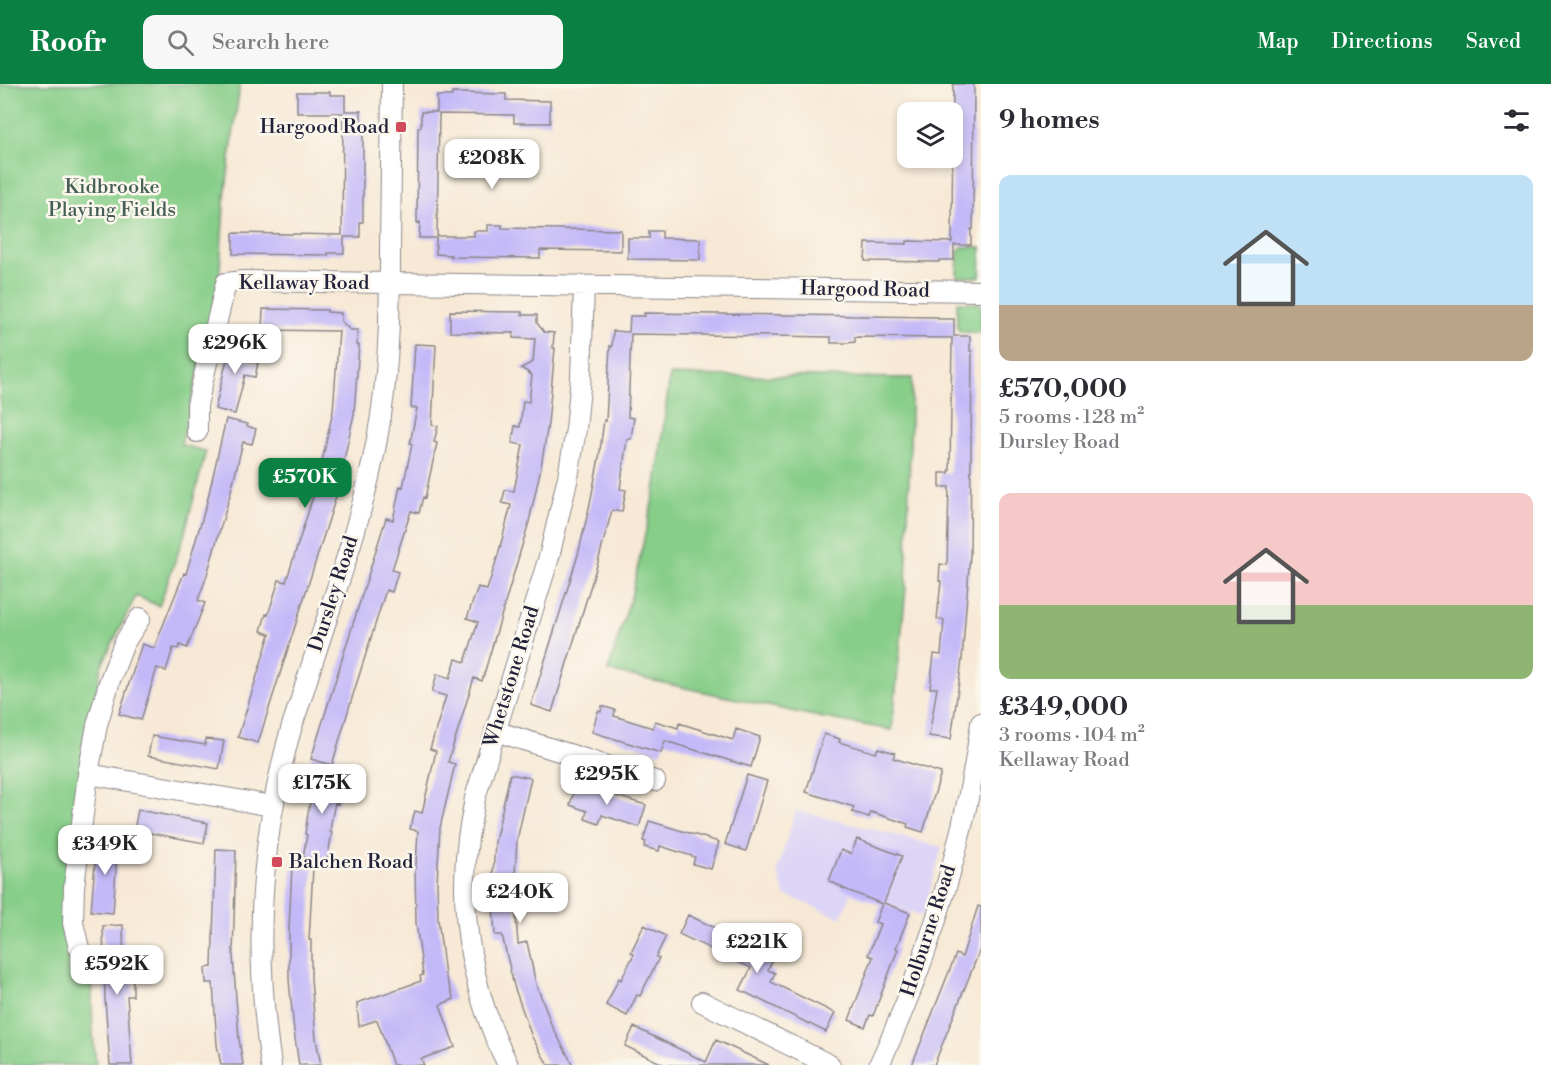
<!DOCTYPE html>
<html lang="en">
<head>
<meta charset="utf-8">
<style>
  :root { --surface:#fff; --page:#f7f7f7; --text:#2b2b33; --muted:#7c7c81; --accent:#0b8043 }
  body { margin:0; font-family:"Libre Bodoni",serif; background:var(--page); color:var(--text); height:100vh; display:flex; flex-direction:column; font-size:22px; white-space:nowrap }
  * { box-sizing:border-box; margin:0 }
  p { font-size:20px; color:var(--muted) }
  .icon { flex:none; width:33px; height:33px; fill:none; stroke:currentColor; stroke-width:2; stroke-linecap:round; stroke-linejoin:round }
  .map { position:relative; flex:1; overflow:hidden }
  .side { display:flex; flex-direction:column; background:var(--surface); width:570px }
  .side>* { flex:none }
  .controls { position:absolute; left:897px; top:18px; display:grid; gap:12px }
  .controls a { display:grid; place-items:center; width:66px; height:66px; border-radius:12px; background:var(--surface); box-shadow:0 3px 9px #0003; font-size:30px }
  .price { position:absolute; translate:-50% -51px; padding:0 14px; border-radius:12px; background:#fff; color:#222; font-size:20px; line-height:39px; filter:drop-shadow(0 2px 3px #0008) }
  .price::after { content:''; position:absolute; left:50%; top:36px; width:18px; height:14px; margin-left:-9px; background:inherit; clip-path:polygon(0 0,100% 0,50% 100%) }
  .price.current { background:var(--accent); color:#fff }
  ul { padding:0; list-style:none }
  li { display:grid; align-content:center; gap:12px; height:318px; padding:0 18px }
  li span { display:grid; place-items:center; height:186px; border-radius:12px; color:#555 }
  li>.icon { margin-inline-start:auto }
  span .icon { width:108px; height:108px; fill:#fffc; stroke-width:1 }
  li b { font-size:26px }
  h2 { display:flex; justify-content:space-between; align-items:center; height:72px; padding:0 18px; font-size:26px }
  header { display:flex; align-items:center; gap:36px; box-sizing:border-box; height:84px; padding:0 30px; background:var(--accent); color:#fff }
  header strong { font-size:28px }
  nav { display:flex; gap:33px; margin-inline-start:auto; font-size:21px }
  .search { width:420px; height:54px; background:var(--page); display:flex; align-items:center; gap:15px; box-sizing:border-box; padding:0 21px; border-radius:12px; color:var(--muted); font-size:22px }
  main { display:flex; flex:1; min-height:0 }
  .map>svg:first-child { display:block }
  .built { fill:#ddd5f6 }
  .green { fill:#87ce89; stroke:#547862; stroke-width:1.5 }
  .building { fill:#c4b9f8 }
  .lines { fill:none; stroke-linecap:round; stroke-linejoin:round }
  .street-casing { stroke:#8c8688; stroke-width:22 }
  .street { stroke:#fff; stroke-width:20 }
  .poi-dot { fill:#d1495b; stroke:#fbf7ec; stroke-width:2 }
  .labels { text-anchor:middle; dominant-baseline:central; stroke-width:5; stroke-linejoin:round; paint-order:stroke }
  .poi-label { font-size:20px; fill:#22223b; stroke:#fbf7ec; text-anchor:end }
  .park-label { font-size:20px; fill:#455e56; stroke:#fbf7ec }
  .street-label { font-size:20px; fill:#22223b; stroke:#fbf7ec }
</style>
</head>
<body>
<header>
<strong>Roofr</strong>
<div class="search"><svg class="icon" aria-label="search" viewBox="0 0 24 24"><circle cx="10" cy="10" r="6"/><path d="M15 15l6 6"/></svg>Search here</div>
<nav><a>Map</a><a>Directions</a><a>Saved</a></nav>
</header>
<main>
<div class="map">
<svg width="981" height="981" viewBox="0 0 981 981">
  <rect width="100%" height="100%" fill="#fbf7ec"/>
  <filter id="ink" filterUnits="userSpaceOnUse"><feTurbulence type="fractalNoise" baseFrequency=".0167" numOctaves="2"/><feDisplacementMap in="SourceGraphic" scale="12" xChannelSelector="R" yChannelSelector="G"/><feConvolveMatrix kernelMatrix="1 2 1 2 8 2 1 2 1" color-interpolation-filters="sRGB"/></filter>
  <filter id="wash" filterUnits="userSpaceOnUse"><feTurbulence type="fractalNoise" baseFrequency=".008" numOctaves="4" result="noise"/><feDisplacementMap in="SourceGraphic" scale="24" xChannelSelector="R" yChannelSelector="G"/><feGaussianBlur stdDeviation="1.35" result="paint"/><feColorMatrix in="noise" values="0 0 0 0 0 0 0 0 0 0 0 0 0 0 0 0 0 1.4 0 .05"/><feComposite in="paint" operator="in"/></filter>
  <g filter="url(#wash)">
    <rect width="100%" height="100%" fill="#f7e9d5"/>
    <path class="built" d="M796,726L942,763L923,832L881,817L879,821L851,810L841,834L785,811L777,787Z"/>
    <path class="green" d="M0,0H240L224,120L219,200L181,361L206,367L184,452L159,522L136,512L111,562L101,583L92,631L68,853L69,886H91L93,951L96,981H0Z
      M962,163H981L980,193H957L958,167Z
      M957,218L979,219L981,221V249L961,248L957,244Z
      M670,291L912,294L906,504L892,646L819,633L608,587L632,509L656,401Z"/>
    <g id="blocks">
      <path class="building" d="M953,0H974L973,145H971V161H954V176H939V178L865,177L866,159L907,160V157L952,158Z
        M297,8H330V11H345V27H361V42H363V138H360V153H344V169H328V171L233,170V149L342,151L343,29H297Z
        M452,9L506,10V16L550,17V39H514V31L439,30L437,152H474V147H488V141H502V144L621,146V167L540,166V174L451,173V171L436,170V154H419L420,138L417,139L418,43H421V28H437V12H452Z
        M649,147H662V154L700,155V176L628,175V154H649Z
        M263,225L327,226V228L341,229V237L350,246H358L357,261H359L354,330L336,413L258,659L238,653L270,550L261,547L266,530L268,531L279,496L286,498L317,400L333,327L339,247L262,246Z
        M450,227L522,228V231H537V239L544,248L554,249L553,264H555L548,340L541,383L529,438L482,597L474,594L448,678L455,680L440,744L437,799L438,835L445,891L454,915L440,921L455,963L421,975L424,981H393L377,936L359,942L357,919L421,897L420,892L423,891L416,839L415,781H416L418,747L410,745L415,727L422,729L436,667L430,665L446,612L432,608L437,590L450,594L456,575L465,578L478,538L467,534L478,503L487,506L498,471L511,421L502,419L505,406L514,407L523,361L512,359L515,342L520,343L523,317L529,318L532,291L521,284L533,278L535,255L513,254L514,249L450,248Z
        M644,229L938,233V235H954V252H970V267H972L970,471L962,576L951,655L929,652L937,604H930L934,570L941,571L944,536L937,535L941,497H939L940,480L947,481L949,403H940V389H949V387H950L952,254L855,253V258L847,259H831V253L631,250L628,333L634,334L631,355H627L620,405L626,406L622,428L612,426L598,478L552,628L531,621L578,471L589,424L599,374L604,336L606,337L610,262L612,263L613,247L629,248L630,232H645Z
        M232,254L253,259L248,277L258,279L255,293L245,291L235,330L215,325Z
        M415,260L436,261L432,341L438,342L434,358L437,359L425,414L423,413L419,429L411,427L392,486L398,488L392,508L386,506L352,614L332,681L311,675L386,434L393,436L400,402L403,403L412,360L410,359L417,324H411Z
        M226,335L247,340V342L256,345L252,360L243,358L230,411L206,494L198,516L205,519L187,564L180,561L178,565L173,564L166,587L157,584L141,636L119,630L142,560L154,564L184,489L186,490L207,418Z
        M602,622L615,626L614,632L653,644L655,637L678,644L679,639L733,656L736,645L760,653L751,683L665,657L661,669L592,648L598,627L601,628Z
        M824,650L840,655L839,658L876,669L878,664L895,669L893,674L941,689L923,748L907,743L908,740L871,728L869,733L852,728L854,723L806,708Z
        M152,652L205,661L206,655L224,657L219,685L148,672Z
        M319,686L343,690L338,720L335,719L332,733L330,748H332L327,778L303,773L307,751L305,750L308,729L312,708H315Z
        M510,690L531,694L517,756L514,807L518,860L527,858L536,900L544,920L551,940L573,981H548L532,953L514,902L502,851H495L492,806L495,758Z
        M747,691L767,697L746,767L725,760Z
        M576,700L646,721L639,743L602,731L599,740L585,735L587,727L570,721Z
        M138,726L208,739L204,759L134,746Z
        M649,737L719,758L711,785L693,780L695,773L660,762L659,767L644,763L646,758L643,757Z
        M97,755L118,756L113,829L91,827Z
        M857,755L902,772L884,819L910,829L896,864L898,865L873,932L870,931L865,943L849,936L873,873L868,871L880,840L875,838L882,820L842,804V803L829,797L841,766L851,770Z
        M216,765L236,766L233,872L239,955L243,981H221L217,961L213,899H206L205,884L212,883Z
        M292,783L313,784L309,856H311V895L316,955L321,981H299L294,947L289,896V845Z
        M978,822L981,823V863L934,981H912L956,870L962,873Z
        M688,831L753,862L751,866L772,877L768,886L775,889L771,898L835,929L826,948L740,906L751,884L679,850Z
        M123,841L124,890L133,889V912H127L132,981H110L105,916L103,842Z
        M644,841L666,852L656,873L659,874L640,912L637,911L627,932L606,921L619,894L621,896L634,870L631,868Z
        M634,943L706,978L716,956L769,981H665L625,962Z"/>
    </g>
  </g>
  <g filter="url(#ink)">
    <use href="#blocks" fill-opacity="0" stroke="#8c8688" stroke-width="1.5"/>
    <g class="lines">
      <g class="street-casing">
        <path id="street" d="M197,348V321L226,199L243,197L981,207
          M495,647L655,697
          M88,690L272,722
          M79,864L73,839L74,803L88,690L97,641L110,596L124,559L140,534
          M702,918L830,981
          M271,981C255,876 259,770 285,668C289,650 295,632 301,615C327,529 361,444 377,355C389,293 390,229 390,165C391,110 391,55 392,0
          M508,981C473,912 458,831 468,754C470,741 473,727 475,714L549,473L568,393L576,345L581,293L584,202
          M879,981C929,873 965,757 981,639"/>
      </g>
      <use href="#street" class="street"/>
    </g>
  </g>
  <g class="poi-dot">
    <rect x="395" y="37" width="12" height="12" rx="3"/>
    <rect x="271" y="772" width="12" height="12" rx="3"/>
  </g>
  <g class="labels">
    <g class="poi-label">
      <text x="389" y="43">Hargood Road</text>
      <text x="289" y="778" text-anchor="start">Balchen Road</text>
    </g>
    <g class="park-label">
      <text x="112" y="103">Kidbrooke<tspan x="112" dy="23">Playing Fields</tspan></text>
    </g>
    <g class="street-label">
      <text x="304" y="199">Kellaway Road</text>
      <text transform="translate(865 206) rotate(1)">Hargood Road</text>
      <text transform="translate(334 510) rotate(-72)">Dursley Road</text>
      <text transform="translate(512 593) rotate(-73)">Whetstone Road</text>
      <text transform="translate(929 847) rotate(-72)">Holburne Road</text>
    </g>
  </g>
</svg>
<div class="controls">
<a><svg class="icon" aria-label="layers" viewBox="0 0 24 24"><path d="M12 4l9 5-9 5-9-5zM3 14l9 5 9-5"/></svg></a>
</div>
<b class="price" style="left:492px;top:106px">£208K</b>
<b class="price" style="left:235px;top:291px">£296K</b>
<b class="price current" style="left:305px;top:425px">£570K</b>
<b class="price" style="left:607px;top:722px">£295K</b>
<b class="price" style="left:322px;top:731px">£175K</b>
<b class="price" style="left:105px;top:792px">£349K</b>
<b class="price" style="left:520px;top:840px">£240K</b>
<b class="price" style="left:757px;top:890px">£221K</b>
<b class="price" style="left:117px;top:912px">£592K</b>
</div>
<section class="side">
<h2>9 homes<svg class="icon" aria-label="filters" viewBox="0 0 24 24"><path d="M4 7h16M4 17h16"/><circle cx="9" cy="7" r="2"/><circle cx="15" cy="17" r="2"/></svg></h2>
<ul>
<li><span style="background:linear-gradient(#bfe0f5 70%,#b9a48a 0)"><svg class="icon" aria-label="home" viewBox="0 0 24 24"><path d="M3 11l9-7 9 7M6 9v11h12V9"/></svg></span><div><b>£570,000</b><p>5 rooms · 128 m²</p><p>Dursley Road</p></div></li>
<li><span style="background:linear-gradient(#f6c9c9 60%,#8fb573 0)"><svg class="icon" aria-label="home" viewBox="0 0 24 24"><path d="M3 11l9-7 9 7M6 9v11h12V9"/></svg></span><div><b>£349,000</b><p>3 rooms · 104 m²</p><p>Kellaway Road</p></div></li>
</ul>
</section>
</main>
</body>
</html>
